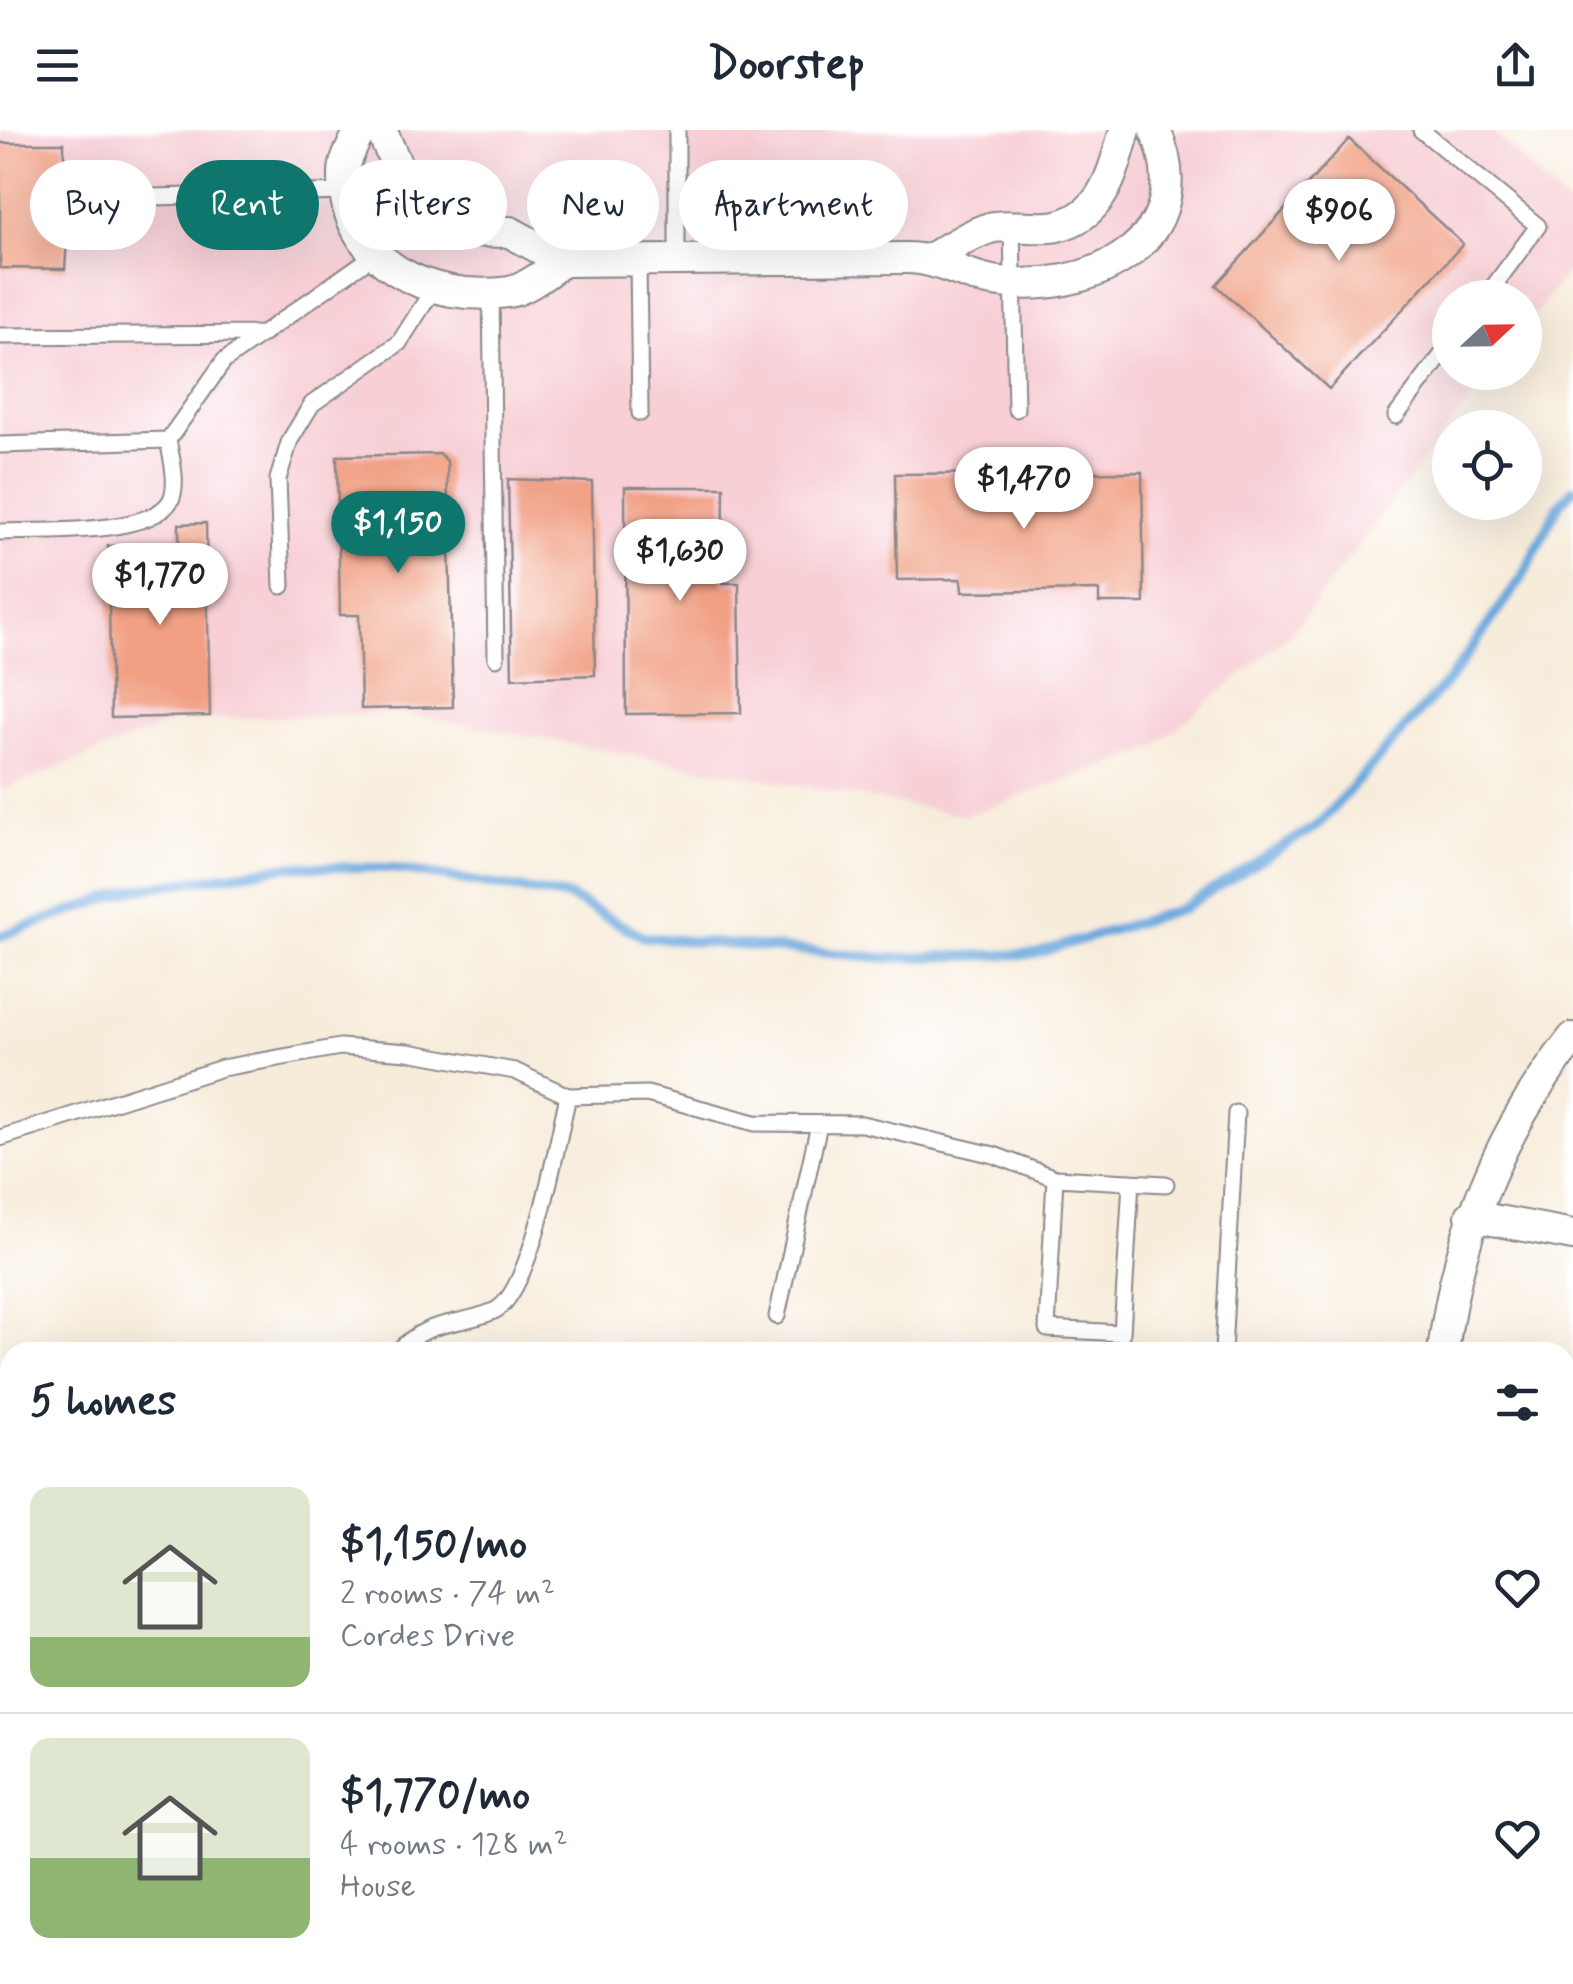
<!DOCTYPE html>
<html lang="en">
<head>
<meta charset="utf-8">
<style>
  :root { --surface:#fff; --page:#f2f2f3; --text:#1f2937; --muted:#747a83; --line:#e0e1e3; --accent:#0f766e }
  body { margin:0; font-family:Mynerve,sans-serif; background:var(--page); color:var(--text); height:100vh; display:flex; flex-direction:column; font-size:38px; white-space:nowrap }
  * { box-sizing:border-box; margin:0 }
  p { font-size:32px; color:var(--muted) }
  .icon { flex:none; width:55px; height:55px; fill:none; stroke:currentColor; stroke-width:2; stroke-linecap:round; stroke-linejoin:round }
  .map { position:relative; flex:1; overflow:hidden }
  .panel { position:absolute; left:0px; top:1212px; width:1575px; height:642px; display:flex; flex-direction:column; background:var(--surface); border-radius:30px 30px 0 0; box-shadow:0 10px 40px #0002 }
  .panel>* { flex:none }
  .hud { position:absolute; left:30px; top:30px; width:1000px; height:90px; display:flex; gap:20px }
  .needle { width:65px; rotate:68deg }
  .tools { position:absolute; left:1432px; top:150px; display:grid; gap:20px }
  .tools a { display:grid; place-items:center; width:110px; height:110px; border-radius:50%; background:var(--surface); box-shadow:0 10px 40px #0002; font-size:50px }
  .price { position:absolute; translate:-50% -85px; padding:0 22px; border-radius:35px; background:#fff; color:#222; font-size:32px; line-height:65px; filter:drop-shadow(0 2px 5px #0008) }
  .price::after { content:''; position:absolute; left:50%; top:60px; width:30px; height:22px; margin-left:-15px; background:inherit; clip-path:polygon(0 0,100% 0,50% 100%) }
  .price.selected { background:var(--accent); color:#fff }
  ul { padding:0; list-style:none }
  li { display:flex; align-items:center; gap:30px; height:250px; padding:0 30px }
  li+li { border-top:2px solid var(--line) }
  li span { display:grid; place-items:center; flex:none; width:280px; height:200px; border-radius:20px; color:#555 }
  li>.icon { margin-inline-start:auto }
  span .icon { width:120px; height:120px; fill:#fffc; stroke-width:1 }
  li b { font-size:42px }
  h2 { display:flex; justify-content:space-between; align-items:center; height:120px; padding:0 30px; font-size:42px }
  .tag { padding:0 35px; border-radius:45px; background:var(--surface); box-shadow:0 10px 40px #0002; font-size:35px; line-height:90px }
  .tag.selected { background:var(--accent); color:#fff }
  header { display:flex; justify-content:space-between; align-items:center; height:130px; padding:0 30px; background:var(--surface); font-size:45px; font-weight:800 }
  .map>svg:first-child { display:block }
  .built { fill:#f7cfd5 }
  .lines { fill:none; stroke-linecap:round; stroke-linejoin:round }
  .stream { stroke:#6da9de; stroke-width:10 }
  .building { fill:#f1a084 }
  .lane-casing { stroke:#8c878a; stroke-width:19 }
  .street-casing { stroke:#8c878a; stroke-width:34 }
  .secondary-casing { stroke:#8c878a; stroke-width:44 }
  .lane { stroke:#fff; stroke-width:15 }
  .street { stroke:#fff; stroke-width:30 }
  .secondary { stroke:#fae7c3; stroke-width:40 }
</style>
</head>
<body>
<header><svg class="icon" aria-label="menu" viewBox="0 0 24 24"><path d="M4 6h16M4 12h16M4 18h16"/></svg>Doorstep<svg class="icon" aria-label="share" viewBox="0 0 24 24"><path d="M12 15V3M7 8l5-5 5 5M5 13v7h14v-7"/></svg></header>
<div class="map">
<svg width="1573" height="1854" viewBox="0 0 1573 1854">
  <rect width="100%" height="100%" fill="#fff"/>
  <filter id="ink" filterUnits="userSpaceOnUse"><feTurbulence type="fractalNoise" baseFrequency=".01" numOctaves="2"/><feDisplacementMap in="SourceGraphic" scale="20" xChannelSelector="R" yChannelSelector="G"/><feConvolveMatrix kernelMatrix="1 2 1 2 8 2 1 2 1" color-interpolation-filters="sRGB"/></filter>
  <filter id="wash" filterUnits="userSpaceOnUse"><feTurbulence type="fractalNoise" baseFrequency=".0048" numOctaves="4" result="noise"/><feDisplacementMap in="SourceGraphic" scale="40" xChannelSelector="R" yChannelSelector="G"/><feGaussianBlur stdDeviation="2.25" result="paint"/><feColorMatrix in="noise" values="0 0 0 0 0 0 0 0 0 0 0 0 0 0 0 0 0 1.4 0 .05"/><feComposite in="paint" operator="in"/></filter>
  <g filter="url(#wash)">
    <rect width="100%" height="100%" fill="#f7ecda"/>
    <path class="built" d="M0,0H1491L1573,81V134L1525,197V168H1450V242L1490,243L1293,501L1152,619L966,686L403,583L178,590L0,661Z"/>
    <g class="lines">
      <path class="stream" d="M0,806L132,760L288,736L391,738L569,767L644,807L887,828L1035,824L1181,779L1318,695L1451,547L1521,449L1558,376L1573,359"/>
    </g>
    <g id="blocks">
      <path class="building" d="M1349,9L1463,114L1329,259L1216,155Z
        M0,13H64V52H71L65,139L0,138Z
        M440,324L447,331L453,577L361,579L359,485H340L337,326Z
        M1142,342L1144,473H1099V460L962,462L961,449L897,450L895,344Z
        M508,349L592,352L595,545L512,548Z
        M625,357H724L723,453H739L741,583L626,584Z
        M206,393L210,586L111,588L108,416L179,415V394Z"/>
    </g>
  </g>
  <g filter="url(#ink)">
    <use href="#blocks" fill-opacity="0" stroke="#8c878a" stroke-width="2.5"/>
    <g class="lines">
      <g class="lane-casing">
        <path id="lane" d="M1421,0L1538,96L1485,168
          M115,68L346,62
          M1012,97L1016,279
          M638,130L640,283
          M677,130V0
          M491,162L496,528
          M0,206L264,204
          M1396,286L1450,214
          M0,315L168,310
          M0,402C37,400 164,407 173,364C177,348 171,326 168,310L224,231L374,125
          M282,456L278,349L290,310L312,274L399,213L434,158
          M0,1008L222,938L340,917L408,922L515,941L568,966L647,964L755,993L862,994L994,1025L1055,1048L1166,1054
          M1055,1048L1047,1199L1122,1203L1131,1052
          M777,1186L819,994
          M397,1222C431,1187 453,1198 494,1181C532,1164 557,1011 568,966
          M1223,1222L1236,983
          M0,1481L10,1476
          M1565,1812L1573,1793
          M233,1845L238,1854
          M596,1845L600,1854
          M466,1854L487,1845
          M1547,1854L1551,1845"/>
      </g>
      <g class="street-casing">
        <path id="street" d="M360,0C355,13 344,29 344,43C342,133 431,173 509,162C527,159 548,141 563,131
          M381,0L416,78L429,89L459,101L510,102L563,131C677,130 792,129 906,128C939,128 962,146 993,151C1089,167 1204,111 1155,0
          M931,128C950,118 974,101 994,97C1015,94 1037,100 1057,96C1105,85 1113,41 1125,0
          M1471,1086L1573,1105
          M1443,1222C1458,1103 1498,1003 1573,908"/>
      </g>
      <g class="secondary-casing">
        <path id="secondary" d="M0,1839L10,1834
          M1305,1845L1310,1854"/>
      </g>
      <use href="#lane" class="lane"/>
      <use href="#street" class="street"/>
      <use href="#secondary" class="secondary"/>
    </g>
  </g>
</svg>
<div class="tools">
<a><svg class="needle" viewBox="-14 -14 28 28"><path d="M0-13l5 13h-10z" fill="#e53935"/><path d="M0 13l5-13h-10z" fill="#747a83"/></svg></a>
<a><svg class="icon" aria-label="locate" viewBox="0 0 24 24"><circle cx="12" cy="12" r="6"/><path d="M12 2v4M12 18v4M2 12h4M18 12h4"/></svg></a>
</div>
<b class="price" style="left:1339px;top:134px">$906</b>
<b class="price" style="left:1024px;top:402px">$1,470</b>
<b class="price selected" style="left:398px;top:446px">$1,150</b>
<b class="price" style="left:680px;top:474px">$1,630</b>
<b class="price" style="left:160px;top:498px">$1,770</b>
<div class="hud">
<a class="tag">Buy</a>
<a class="tag selected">Rent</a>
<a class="tag">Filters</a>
<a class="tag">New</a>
<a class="tag">Apartment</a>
</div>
<section class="panel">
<h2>5 homes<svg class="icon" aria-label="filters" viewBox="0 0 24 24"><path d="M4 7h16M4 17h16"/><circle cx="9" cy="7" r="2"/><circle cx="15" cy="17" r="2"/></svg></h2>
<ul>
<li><span style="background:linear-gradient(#dfe7d0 75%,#8fb573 0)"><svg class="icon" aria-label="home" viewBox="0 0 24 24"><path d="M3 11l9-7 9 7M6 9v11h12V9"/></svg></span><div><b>$1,150/mo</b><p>2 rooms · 74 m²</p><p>Cordes Drive</p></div><svg class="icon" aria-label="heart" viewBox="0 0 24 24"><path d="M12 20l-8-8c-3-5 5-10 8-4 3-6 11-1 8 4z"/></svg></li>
<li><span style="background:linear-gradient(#dfe7d0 60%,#8fb573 0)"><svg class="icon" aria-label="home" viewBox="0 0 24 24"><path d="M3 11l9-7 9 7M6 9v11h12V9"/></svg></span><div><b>$1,770/mo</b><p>4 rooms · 128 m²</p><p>House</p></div><svg class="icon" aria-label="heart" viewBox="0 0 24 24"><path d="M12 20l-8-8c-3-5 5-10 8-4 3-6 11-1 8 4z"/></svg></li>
</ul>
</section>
</div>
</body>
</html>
